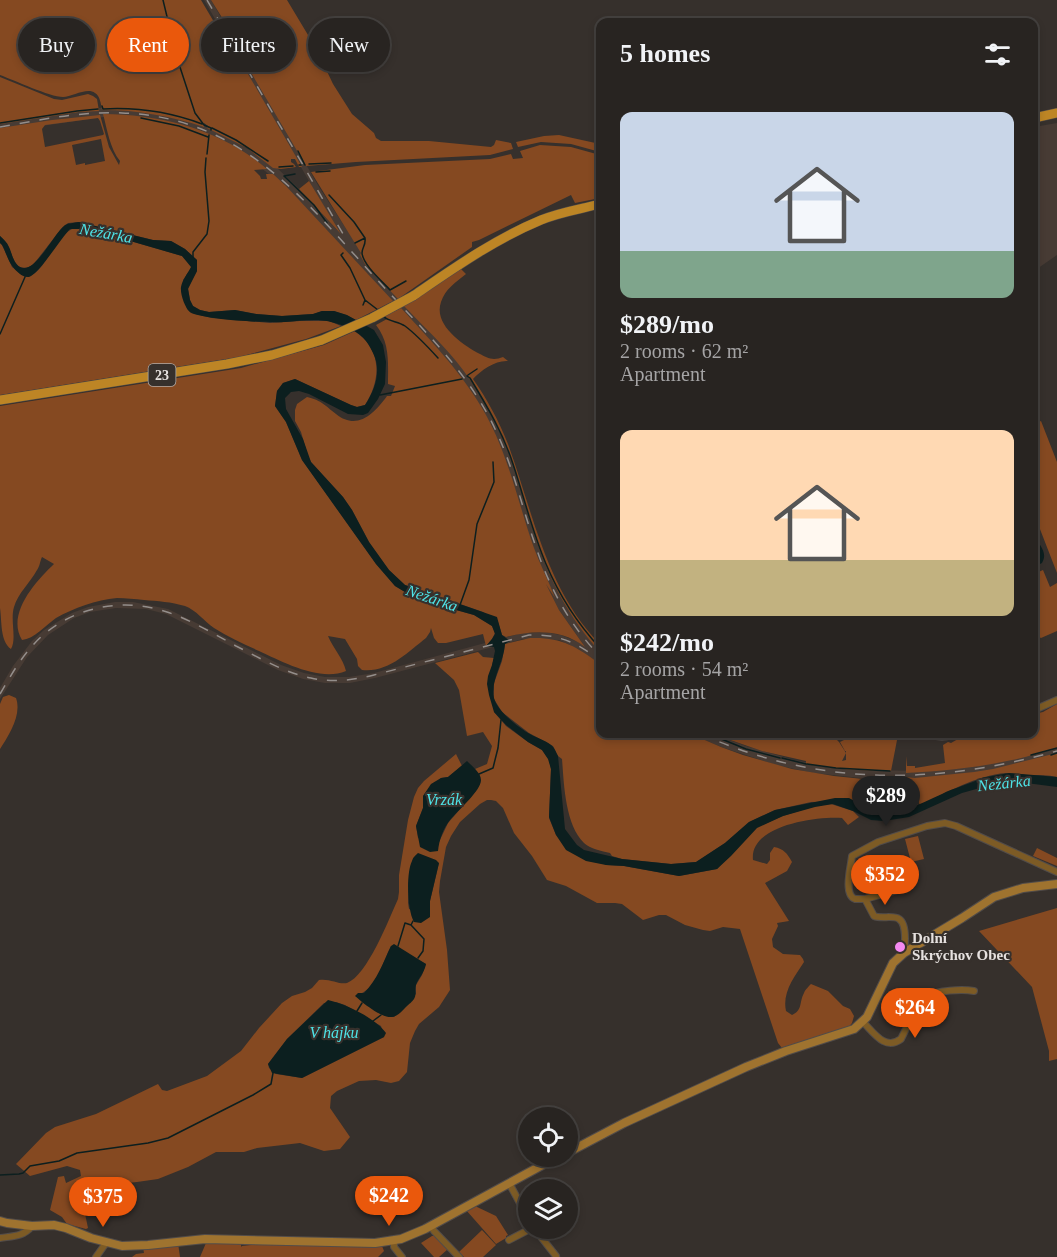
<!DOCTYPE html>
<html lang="en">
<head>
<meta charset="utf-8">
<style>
  :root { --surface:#282421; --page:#302c2a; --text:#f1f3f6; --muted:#a5a4a5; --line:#44413f; --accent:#ea580c }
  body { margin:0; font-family:Georgia,serif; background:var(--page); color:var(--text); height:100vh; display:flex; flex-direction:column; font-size:22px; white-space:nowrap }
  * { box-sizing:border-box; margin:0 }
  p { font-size:20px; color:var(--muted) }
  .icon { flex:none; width:33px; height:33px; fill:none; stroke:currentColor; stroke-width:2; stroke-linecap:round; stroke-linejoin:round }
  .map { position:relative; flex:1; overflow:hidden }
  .panel { position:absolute; left:596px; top:18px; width:442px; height:720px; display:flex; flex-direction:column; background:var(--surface); border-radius:12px; box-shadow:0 3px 9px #0003,0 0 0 2px var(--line) }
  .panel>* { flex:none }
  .guide { position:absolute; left:18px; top:18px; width:488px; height:54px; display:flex; gap:12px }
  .buttons { position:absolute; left:518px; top:1107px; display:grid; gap:12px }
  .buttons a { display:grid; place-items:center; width:60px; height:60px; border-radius:50%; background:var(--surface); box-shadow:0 3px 9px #0003,0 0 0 2px var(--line); font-size:30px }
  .price { position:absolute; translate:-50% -51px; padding:0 14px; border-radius:21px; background:var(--accent); color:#fff; font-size:20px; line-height:39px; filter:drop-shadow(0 2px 3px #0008) }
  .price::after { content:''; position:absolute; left:50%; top:36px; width:18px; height:14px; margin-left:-9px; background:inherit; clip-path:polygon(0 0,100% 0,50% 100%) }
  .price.active { background:#222; color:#fff }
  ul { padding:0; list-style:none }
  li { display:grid; align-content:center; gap:12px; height:318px; padding:0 24px }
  li span { display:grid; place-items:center; height:186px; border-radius:12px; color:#555 }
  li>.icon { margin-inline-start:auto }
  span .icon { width:108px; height:108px; fill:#fffc; stroke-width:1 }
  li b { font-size:26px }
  h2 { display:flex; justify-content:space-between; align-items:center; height:72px; padding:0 24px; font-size:26px }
  .tag { padding:0 21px; border-radius:27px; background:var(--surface); box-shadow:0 3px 9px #0003,0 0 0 2px var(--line); font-size:21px; line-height:54px }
  .tag.active { background:var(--accent); color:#fff }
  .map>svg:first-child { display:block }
  .built { fill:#473b34 }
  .green { fill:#854921; fill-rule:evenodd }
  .water { fill:#0c1f1f }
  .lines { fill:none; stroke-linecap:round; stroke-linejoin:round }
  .stream { stroke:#0c1f1f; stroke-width:1.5 }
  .street-casing { stroke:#524c49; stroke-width:8 }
  .secondary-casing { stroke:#524c49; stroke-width:10 }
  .primary-casing { stroke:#524c49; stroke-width:10 }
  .street { stroke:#7d5b25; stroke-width:6 }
  .secondary { stroke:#9f732f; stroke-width:8 }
  .primary { stroke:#bd8525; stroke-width:9 }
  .rail { stroke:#948e8b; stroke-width:1.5; stroke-dasharray:10 10; stroke-linecap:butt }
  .primary-bridge-casing { stroke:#524c49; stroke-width:10; stroke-linecap:butt }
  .primary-bridge { stroke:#bd8525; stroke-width:9 }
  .poi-dot { fill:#f489f0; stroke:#36302c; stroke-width:2 }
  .labels { text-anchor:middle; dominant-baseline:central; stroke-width:4.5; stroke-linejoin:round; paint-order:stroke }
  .shield { fill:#36302c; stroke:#b1aca9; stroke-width:1.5 }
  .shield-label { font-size:14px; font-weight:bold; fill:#e6e1df }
  .poi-label { font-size:15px; font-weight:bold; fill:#e6e1df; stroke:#36302c; text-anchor:start }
  .water-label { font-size:16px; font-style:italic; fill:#4ee3e7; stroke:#36302c }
</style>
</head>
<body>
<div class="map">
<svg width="1057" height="1257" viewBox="0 0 1057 1257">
  <rect width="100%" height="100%" fill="#36302c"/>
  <path class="built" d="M204,0H211L319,187L362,253L360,255L452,355L478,388L507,443L515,464L540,546L567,605L600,649V664L578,649L559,640L523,639L375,678L350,683H325L303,679L278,670L166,614L146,609L116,608L90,612L74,618L48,635L27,657L0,699V688L13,666L32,641L44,630L72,613L88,607L115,602H133L168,609L281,665L304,673L325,677H349L374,673L522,633L545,632L561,635L583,644L559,610L545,582L437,351L303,206L270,175L255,163L180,127L104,117L0,132V122L99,108H124L144,110L197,122L229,137L276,167L299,189L338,231Z
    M1057,123V255L1034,271V127Z
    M691,734H713L746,746L794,760L815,764L871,770L918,771L1057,746V756L1002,770L918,780L870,779L813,773L776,765L721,747Z"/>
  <path class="green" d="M0,0H201L227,44L230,43L302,167H299L295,159H291V162L294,164L296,167L281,169L273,168L247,148L207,128L208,126L204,123V127C170,116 138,110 102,110C101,104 100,96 95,93C87,87 72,97 63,97C50,97 14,80 0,75Z
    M211,0H287L317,50L333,84L352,114L374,133L376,138L381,141H429L491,147L494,145L496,140L511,143L513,149L490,155L356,162L306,166L233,42L236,40Z
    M0,77L54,99L62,100L88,94L93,96L97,99L99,111L79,112L0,124Z
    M103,114C161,114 222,130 267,169L254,170L260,176L261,179H267L266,174H273L286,186L393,301L356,320L346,315L334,311H322L313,314L282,316L256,314L235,310L209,312L200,310L193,306L190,300L188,288L197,271V260L185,249L171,241L153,240L79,222L68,223L61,229L33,265C17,274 14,260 9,248C7,243 4,240 0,236V128L52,120L100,115L109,147L119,165L120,161C110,149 107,129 103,114ZM98,118L100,121L104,134L103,135L45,147L42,129L45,125ZM101,139L105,161L85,165V163L76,165L72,145Z
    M559,135L600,144V152L571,144L541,142L518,147L516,142L544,136Z
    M540,145L571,147L600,155V198L575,203L571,195L479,240L472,242V247L398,299L365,264L360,255L361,253L311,172L365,165L490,159L511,154L513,159L523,158L520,151Z
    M309,181L341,234L299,189Z
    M75,228L89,229L182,256L192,267L183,280L187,309L191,313L212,318L270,323L300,321H329L341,326L306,339L239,357L0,395V243L2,245L12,267L25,277C28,276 32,275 35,273C48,263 60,231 75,228Z
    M461,269L466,274C456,282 445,289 441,302C433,325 463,345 480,354C484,356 489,359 494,359C497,359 500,358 503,357L508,361C496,360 481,370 473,379C487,399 499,421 508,444C533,513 547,591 600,644V652C569,618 548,578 534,533C524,504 518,474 506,446C495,420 480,393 463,370C446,347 424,327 404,306Z
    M401,308C432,342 464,375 486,415C509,457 518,503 534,548C540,565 549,581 555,598L546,584L559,610L585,647C562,629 533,630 506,637L502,635L498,622L483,612L405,585L389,570L369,542L352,510L343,497L311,462L308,456L301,432L295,421V410L297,404L307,397C323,401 324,405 336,414C357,431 374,414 387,396H391L395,386L388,384C388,362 390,343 376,325L387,319L385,316Z
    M355,331C358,334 363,337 366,341C382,360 378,385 365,405L357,407L351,405L295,379L283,383L277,391L275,406L286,422L302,460L376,564L395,586L405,592L424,601L474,615L492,626L495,633L492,639L486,646L483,634L446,643H438L434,638L431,628L430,632L426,638C408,652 388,673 362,670L358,666L357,659L345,639L328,636C333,648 343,658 346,671C320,682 283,662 259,651C244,644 228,637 214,628C204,621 196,610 185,606C171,602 158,601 144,600C135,599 126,598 117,598C96,600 74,608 56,618C46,625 34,639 22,640C6,614 36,581 54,564L42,557C40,561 40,566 37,570C30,583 18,593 14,607C10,620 17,639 11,649C0,641 2,622 0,608V406L241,368L324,345Z
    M1041,421L1057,462V573L1038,524L1034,522V424Z
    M1043,570L1050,587L1057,583V631L1041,638L1039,637L1034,625V574Z
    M530,638C561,637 576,646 600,664V734H691L721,747L743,755L792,769L834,776L873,780L879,778L905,777L914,795L918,805L907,809L899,806L898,804L886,805V813L873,811L855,801L811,802L775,810L749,822L725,843L696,862L671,864L622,859L612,856L610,853C602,851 590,849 584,843C565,824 564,784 562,759L558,756L553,746L529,733L502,712L494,699V683L502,661L505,644Z
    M478,652L483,657L494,658L492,665L494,712L506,726L528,742L542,750L549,760L551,769L549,818L556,835L606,865L624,866L679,876L717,869L757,827L783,816L815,806L831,804L853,811L859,817L848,825L842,818C818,816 749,825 753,860L767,864L770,860V853L774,847C784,849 787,853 792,862L787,871L765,883L789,921L777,923L778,926L772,939L773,947L783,954L800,955L803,959L804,962C794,977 782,993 786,1011L792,1015C803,1010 799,1002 804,993C805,990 809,986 811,984L828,991L843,1006L850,1009L854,1016L852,1023L849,1027L782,1048L778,1043L740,929L723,927L710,931L703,930L685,925L666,915H659L643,920L622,904L615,903H597L566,886L547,880L532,856L514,833L503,808L496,801L491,800H487L480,804L460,822L451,836L446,847L440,881L439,892L447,950L450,990L439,1007L419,1024L415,1031L410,1043L407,1072L399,1081L391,1083L376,1080L359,1081L337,1091L331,1096L330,1108L350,1137L340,1149L324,1151L300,1143L257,1148L244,1152H216L188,1167L158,1179L137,1182L107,1185L95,1188L87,1193L79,1185L88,1228L86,1229L67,1224L62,1217L50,1210L58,1177L64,1176L66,1183L81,1176L80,1170L67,1166L30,1176L16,1164L46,1133L55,1127L96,1114L158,1084L162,1090L167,1091L207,1076L241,1051L259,1028L282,1003L292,996L305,992L312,988L319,980C329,978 340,985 347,983C367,976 389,919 398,899L399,892V875L408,820L414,797L418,788L424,781L456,754L462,766L448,777L441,778L423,796V808L416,826L418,838L439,842L448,823L475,792L480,784L479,775L475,769L487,764L492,746L483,732L467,736L459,690L454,680L435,663ZM439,863L430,901V917L409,909L408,903L409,883ZM391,946L426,964L422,975L416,985V994L394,1017C377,1016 370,1007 360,994C377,987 383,961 391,946ZM336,1002L345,1005L381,1026L384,1037L302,1078L276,1074L269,1068L268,1064L287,1039L324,1003Z
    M9,695L16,698C22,715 9,735 0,749V704L3,697Z
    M1057,704V748C1042,752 1027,757 1012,760C976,768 942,771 906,773V756L907,766H915V768L945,763L943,745L948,742L951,743L958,739L973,734H1034V714L1043,712Z
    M713,734H831L839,742L846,753L842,761L846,760V751H845L840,742L844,740L841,734H879V739H882L883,735L904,734L903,736L898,735L891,771C863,771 834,769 806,764V761L762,751Z
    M1057,753V777C1048,775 1039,775 1029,775C1022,775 1014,773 1006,773C977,775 946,793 920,805L906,777L915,778L974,772L993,769Z
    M918,836L924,859L911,862L905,839Z
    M1037,848L1057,858V866L1033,856Z
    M1057,908V1059L1049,1061V1051L1032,987L979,931Z
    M475,1206L496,1216L508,1235L506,1236V1238L496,1244L466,1210Z
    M482,1230L496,1245L483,1257H464L459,1252Z
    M432,1236H436L448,1249L439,1257H434L421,1243Z
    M241,1242V1247L242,1246L251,1245H380L382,1246L384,1251L378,1257H200L206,1243Z
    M178,1243L180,1257H132L136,1254L144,1253L143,1247Z"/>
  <path class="water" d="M79,222L153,240L171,241L185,249L197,260V271L188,289L190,300L193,306L200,310L209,312L235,310L256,314L282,316L313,314L322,311H334L347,315L374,330L383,345L386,362L385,384L378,399L368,413L363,415L348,414L309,394L299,391L291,392L285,398L286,409L303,439L311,462L343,497L352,510L369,542L389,570L405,585L497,617L502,635L510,641L505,644C504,662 490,681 494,698C497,711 519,728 530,734C537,738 545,740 551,745C554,747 556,752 558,756L565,829L577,845L584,850L622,859L671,864L696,862L725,843L749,822L775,810L835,798H849L873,811L886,813L904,809H907C919,805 930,799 942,794C953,788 971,784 981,778L1009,773L1057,777V787L1026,783L987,786L962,793L909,817L884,821L871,820L853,811L833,804L815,807L783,816L757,828L731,856L717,869L679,876L624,866L606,865L586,861L566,850L556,835L549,817L551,769L548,759L542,750L528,742L506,725L494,712L489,695L487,684L488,676L492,665L495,651L494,647L486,646L492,639L495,634L492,626L474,615L424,601L405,592L395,586L376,564L302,460L286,422L275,406L277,391L283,383L295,379L351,405L357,407L365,405C375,390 382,370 373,353C371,349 369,345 366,341C359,331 343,325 331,322C317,318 299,321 285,322C269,323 202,320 190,312C185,308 180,294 181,287C182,280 188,273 191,267L182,256L89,229H70C61,238 39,274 29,277C23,278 16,271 13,267C8,261 6,252 2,245L0,243V236C3,239 7,242 9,247C12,253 13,263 20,267C35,275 54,233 65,225C69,223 74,223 79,222Z
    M1034,537C1040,545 1048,553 1042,563L1034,567Z
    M467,761C472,766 481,773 481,780C481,791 457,811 450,820C443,829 439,840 438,851L430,852L420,847L416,826L423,808V796L431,784L441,778L448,777Z
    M418,853L436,860L439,863L430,901V917L421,923L414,922C407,910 406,873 412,861C413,857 415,856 418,853Z
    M394,944L426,964C424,974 418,978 416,985C414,990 417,994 414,999C413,1001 408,1005 407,1006C403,1010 398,1016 392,1017C381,1018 363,1003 355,996L358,993H364C377,980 383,963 391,946Z
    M328,1000C346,1004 375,1018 386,1033L384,1037L302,1078L272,1073L268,1064L287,1039Z"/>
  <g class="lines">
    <path class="stream" d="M163,0L177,58L195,113L204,125L211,128V130
      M102,106L103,109C138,107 170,112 202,124
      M141,118L179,126L208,137
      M0,123L77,111L98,109
      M212,128L236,140L268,161
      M298,151L305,165
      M207,154L209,135
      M309,164L331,163
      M299,165H301
      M279,167L293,166
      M316,172L330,171
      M284,176L314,205L327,223
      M284,176L295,174
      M329,195L354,222L365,238
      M355,243L365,238C366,246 362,247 362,253C363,265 383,282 390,290L406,281
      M343,253L341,255L350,268L365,300L363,305
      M193,257V252L207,234L209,221L205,172L206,158
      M365,300L378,310
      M383,316C389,322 398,321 405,326C417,335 428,347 438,358
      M0,334L25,277
      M468,375L477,369
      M467,376L470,378C487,406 503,433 513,464C524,497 532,531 546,564C559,595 577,623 600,648
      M380,395L462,379
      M460,605L469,580L477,524L494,482L493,462
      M709,734L746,749L780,758
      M1031,755L1057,748
      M1051,755L1057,753
      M782,758L806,764
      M807,764L836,768L890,771
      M479,774L493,768L498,748L501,720
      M411,925L424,939L423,951L418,958
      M398,946L405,923L411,925L413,921
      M357,1011L362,1003
      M373,1021L381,1015
      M0,1175L19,1174L23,1173L30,1166L59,1161L77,1153L148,1143L168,1138L253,1095L271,1084L273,1073"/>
    <g class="street-casing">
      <path id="street" d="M1034,710L1057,700
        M931,734C940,739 948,736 958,734
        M865,899L898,890
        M904,953C905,945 907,924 899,919C894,915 881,919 874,916L865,899C864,899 856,899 855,899C843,895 851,866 852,856L878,842L927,826L945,823L956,826L1057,872
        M863,1022C874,1033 885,1051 901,1039C906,1029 918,1003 926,997C936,990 963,989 974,991
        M509,1183L528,1218
        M431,1226L434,1231L459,1257
        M534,1228L556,1256
        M0,1238C13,1236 23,1237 32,1226
        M394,1240V1247L402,1257
        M509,1240L532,1228
        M96,1257L106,1243"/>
    </g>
    <g class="secondary-casing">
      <path id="secondary" d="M567,1153L624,1123L746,1067L786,1051L854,1029L867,1017L893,963L904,953L962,918L994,897L1023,888L1057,884
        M0,1221L7,1223L32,1226L54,1225L66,1228L91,1238L122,1246L148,1245L205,1239L375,1243L401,1239L425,1229L559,1156"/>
    </g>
    <g class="primary-casing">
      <path id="primary" d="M1034,118L1057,113
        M413,296C454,268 495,239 541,220C560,212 581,209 600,204
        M0,400L227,364L272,355L322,340"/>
    </g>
    <use href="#street" class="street"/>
    <use href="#secondary" class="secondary"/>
    <use href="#primary" class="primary"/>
    <path class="rail" d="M207,0L346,239
      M0,127C40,120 81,111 122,113C245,117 306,203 382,285C424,331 470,374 496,431C514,469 522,508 536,547C549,587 570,626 600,656
      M0,694C10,677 20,659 33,645C66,608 121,596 167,612C191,620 214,634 236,646C260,658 285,673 311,678C333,683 353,680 374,675L529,635C553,634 572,640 591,654
      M701,734C818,787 936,785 1057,751"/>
    <g class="primary-bridge-casing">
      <path id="primary-bridge" d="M322,340L372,318L413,296"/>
    </g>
    <use href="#primary-bridge" class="primary-bridge"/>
  </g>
  <circle class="poi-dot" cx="900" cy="947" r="6"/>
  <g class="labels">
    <rect class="shield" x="148.5" y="364" width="27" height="22" rx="4.5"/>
    <g class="shield-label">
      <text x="162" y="375">23</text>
    </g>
    <g class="poi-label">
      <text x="912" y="938">Dolní<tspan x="912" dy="17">Skrýchov Obec</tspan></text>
    </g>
    <g class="water-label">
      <text transform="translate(106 233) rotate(10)">Nežárka</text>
      <text transform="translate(432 598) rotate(19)">Nežárka</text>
      <text transform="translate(1004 783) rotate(-6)">Nežárka</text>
      <text x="444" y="799">Vrzák</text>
      <text x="334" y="1032">V hájku</text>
    </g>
  </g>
</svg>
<div class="buttons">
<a><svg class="icon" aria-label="locate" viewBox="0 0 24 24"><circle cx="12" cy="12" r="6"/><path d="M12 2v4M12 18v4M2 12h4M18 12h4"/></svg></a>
<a><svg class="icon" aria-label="layers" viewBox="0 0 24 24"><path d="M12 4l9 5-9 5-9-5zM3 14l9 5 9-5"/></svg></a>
</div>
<b class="price active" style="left:886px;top:827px">$289</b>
<b class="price" style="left:885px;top:906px">$352</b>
<b class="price" style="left:915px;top:1039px">$264</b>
<b class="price" style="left:389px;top:1227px">$242</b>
<b class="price" style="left:103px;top:1228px">$375</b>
<div class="guide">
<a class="tag">Buy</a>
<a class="tag active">Rent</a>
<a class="tag">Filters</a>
<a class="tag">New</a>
</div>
<section class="panel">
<h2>5 homes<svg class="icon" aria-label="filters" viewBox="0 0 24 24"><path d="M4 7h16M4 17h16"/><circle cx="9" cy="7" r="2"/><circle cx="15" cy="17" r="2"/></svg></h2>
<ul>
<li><span style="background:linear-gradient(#c9d6e8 75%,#7fa58c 0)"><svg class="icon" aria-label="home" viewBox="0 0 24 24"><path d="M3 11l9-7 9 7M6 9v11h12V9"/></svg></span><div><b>$289/mo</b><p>2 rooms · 62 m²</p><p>Apartment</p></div></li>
<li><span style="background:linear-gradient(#ffd9b3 70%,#c2b280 0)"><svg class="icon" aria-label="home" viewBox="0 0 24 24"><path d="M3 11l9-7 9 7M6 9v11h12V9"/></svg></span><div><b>$242/mo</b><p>2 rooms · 54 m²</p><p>Apartment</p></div></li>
</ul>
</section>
</div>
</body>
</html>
